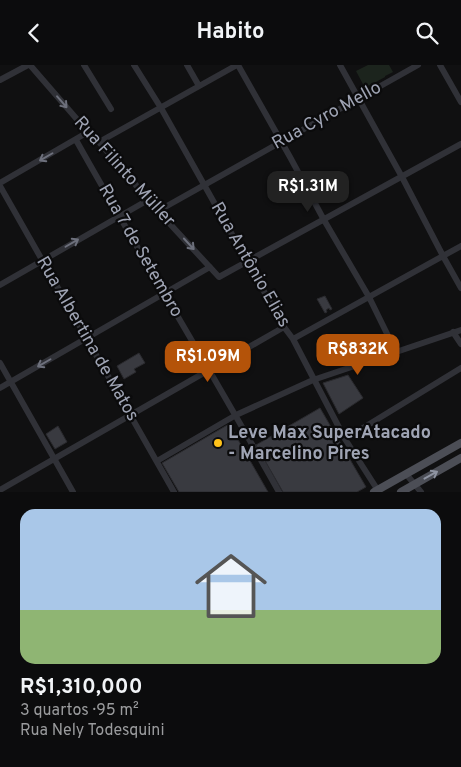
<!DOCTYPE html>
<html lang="pt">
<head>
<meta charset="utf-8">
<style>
  :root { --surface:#0c0c0d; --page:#1a1a1b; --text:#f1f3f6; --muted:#9a9b9d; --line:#2c2c2e; --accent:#b45309 }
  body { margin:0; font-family:Overpass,sans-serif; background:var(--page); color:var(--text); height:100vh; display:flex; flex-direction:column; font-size:19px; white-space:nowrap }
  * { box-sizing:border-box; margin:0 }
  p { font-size:16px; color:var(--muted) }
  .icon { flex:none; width:28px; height:28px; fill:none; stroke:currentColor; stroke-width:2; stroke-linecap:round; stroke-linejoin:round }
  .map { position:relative; height:427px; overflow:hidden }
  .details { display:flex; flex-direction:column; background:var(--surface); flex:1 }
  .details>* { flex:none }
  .price { position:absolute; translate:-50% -42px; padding:0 11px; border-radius:10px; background:var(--accent); color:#fff; font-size:16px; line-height:32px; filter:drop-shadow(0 1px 2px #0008) }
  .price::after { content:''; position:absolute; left:50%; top:30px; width:15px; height:11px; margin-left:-8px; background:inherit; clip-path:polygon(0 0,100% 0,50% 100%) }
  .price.on { background:#222; color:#fff }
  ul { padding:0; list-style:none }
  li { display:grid; align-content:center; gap:10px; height:265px; padding:0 20px }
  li+li { border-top:1px solid var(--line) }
  li span { display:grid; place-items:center; height:155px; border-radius:15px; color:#555 }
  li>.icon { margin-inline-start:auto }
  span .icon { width:90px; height:90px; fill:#fffc; stroke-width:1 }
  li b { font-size:21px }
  header { display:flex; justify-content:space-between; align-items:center; height:65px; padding:0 20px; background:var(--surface); font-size:22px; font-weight:700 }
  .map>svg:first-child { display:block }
  .green { fill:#1c241d }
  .building { fill:#393a40; stroke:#2a2a2e }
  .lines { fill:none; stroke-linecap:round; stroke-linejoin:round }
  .minor { stroke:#303137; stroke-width:6 }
  .major { stroke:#4c4e56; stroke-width:8 }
  .oneway { stroke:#6d707c }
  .oneway2 { stroke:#8e93a1 }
  .poi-dot { fill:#ffc21a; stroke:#0b0b0c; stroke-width:2 }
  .labels { text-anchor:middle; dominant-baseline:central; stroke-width:4.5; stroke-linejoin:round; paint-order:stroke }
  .street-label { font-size:18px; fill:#9fa4b4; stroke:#0b0b0c }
  .poi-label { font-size:18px; font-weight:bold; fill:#9fa4b4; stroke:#0b0b0c; text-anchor:start }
</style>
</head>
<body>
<header><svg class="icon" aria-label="back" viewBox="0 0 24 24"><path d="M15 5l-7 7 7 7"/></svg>Habito<svg class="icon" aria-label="search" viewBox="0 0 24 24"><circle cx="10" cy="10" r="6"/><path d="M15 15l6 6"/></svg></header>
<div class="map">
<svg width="461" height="427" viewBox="0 0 461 427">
  <rect width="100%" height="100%" fill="#101011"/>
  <path class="green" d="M368,0H389L393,7L385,11V12L365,23L356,6Z"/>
  <path class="building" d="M325,231L332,244L330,245L329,243L326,245L327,247L325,248L317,234Z
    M139,288L145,298L134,304L136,307L124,314L117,301Z
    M348,310L363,333L339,349L323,318Z
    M320,343L366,422L357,427H283L256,380Z
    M229,359L268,427H179L162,398Z
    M58,361L67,377L55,384L46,369Z"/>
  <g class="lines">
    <path class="minor" d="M30,0L88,67L99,77L158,146L219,212L461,79
      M84,0L111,44
      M134,0L161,43L284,262L293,274L345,374L379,427
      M187,0L199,21
      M238,0L290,92L324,155L369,232L396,287
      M340,0L402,112L443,191L461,223
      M440,0L461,37
      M0,15L28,0
      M76,75C142,193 213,309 279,427
      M99,77L237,0
      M0,118L88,67
      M0,121L174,427
      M158,146L418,0
      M0,220L148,135
      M453,267L461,279
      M293,274L461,181
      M0,298L73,427
      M0,323L210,202
      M345,374L461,303
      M157,396L236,350L313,315L461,265
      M406,409L421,427
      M0,425L284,262"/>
    <path class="major" d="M374,427L461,378
      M401,427L461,393"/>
  </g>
  <defs><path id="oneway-shaft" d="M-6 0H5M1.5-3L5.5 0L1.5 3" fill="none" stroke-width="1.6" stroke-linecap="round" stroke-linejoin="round" transform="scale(1.25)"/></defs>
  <g class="oneway">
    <use href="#oneway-shaft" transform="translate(62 37) rotate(49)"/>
    <use href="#oneway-shaft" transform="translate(46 92) rotate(150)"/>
    <use href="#oneway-shaft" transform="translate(72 178) rotate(-30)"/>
    <use href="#oneway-shaft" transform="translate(189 179) rotate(47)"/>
    <use href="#oneway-shaft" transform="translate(44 298) rotate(150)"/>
  </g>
  <use class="oneway2" href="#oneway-shaft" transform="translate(431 410) rotate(-29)"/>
  <circle class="poi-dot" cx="218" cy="378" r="5"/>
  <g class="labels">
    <g class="street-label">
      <text transform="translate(327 51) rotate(-29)">Rua Cyro Mello</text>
      <text transform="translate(124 107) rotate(48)">Rua Filinto Müller</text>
      <text transform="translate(140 186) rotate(60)">Rua 7 de Setembro</text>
      <text transform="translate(250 200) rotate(60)">Rua Antônio Elias</text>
      <text transform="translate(87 274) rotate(60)">Rua Albertina de Matos</text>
    </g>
    <g class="poi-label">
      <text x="228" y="368">Leve Max SuperAtacado<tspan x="228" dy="21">- Marcelino Pires</tspan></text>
    </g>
  </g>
</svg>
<b class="price on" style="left:308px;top:148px">R$1.31M</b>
<b class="price" style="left:358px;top:311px">R$832K</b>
<b class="price" style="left:208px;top:318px">R$1.09M</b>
</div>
<section class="details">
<ul>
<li><span style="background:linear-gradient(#a9c7e8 65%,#8fb573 0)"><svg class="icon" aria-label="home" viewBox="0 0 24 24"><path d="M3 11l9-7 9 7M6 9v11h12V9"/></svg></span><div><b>R$1,310,000</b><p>3 quartos · 95 m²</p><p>Rua Nely Todesquini</p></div></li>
</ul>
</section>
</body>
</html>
